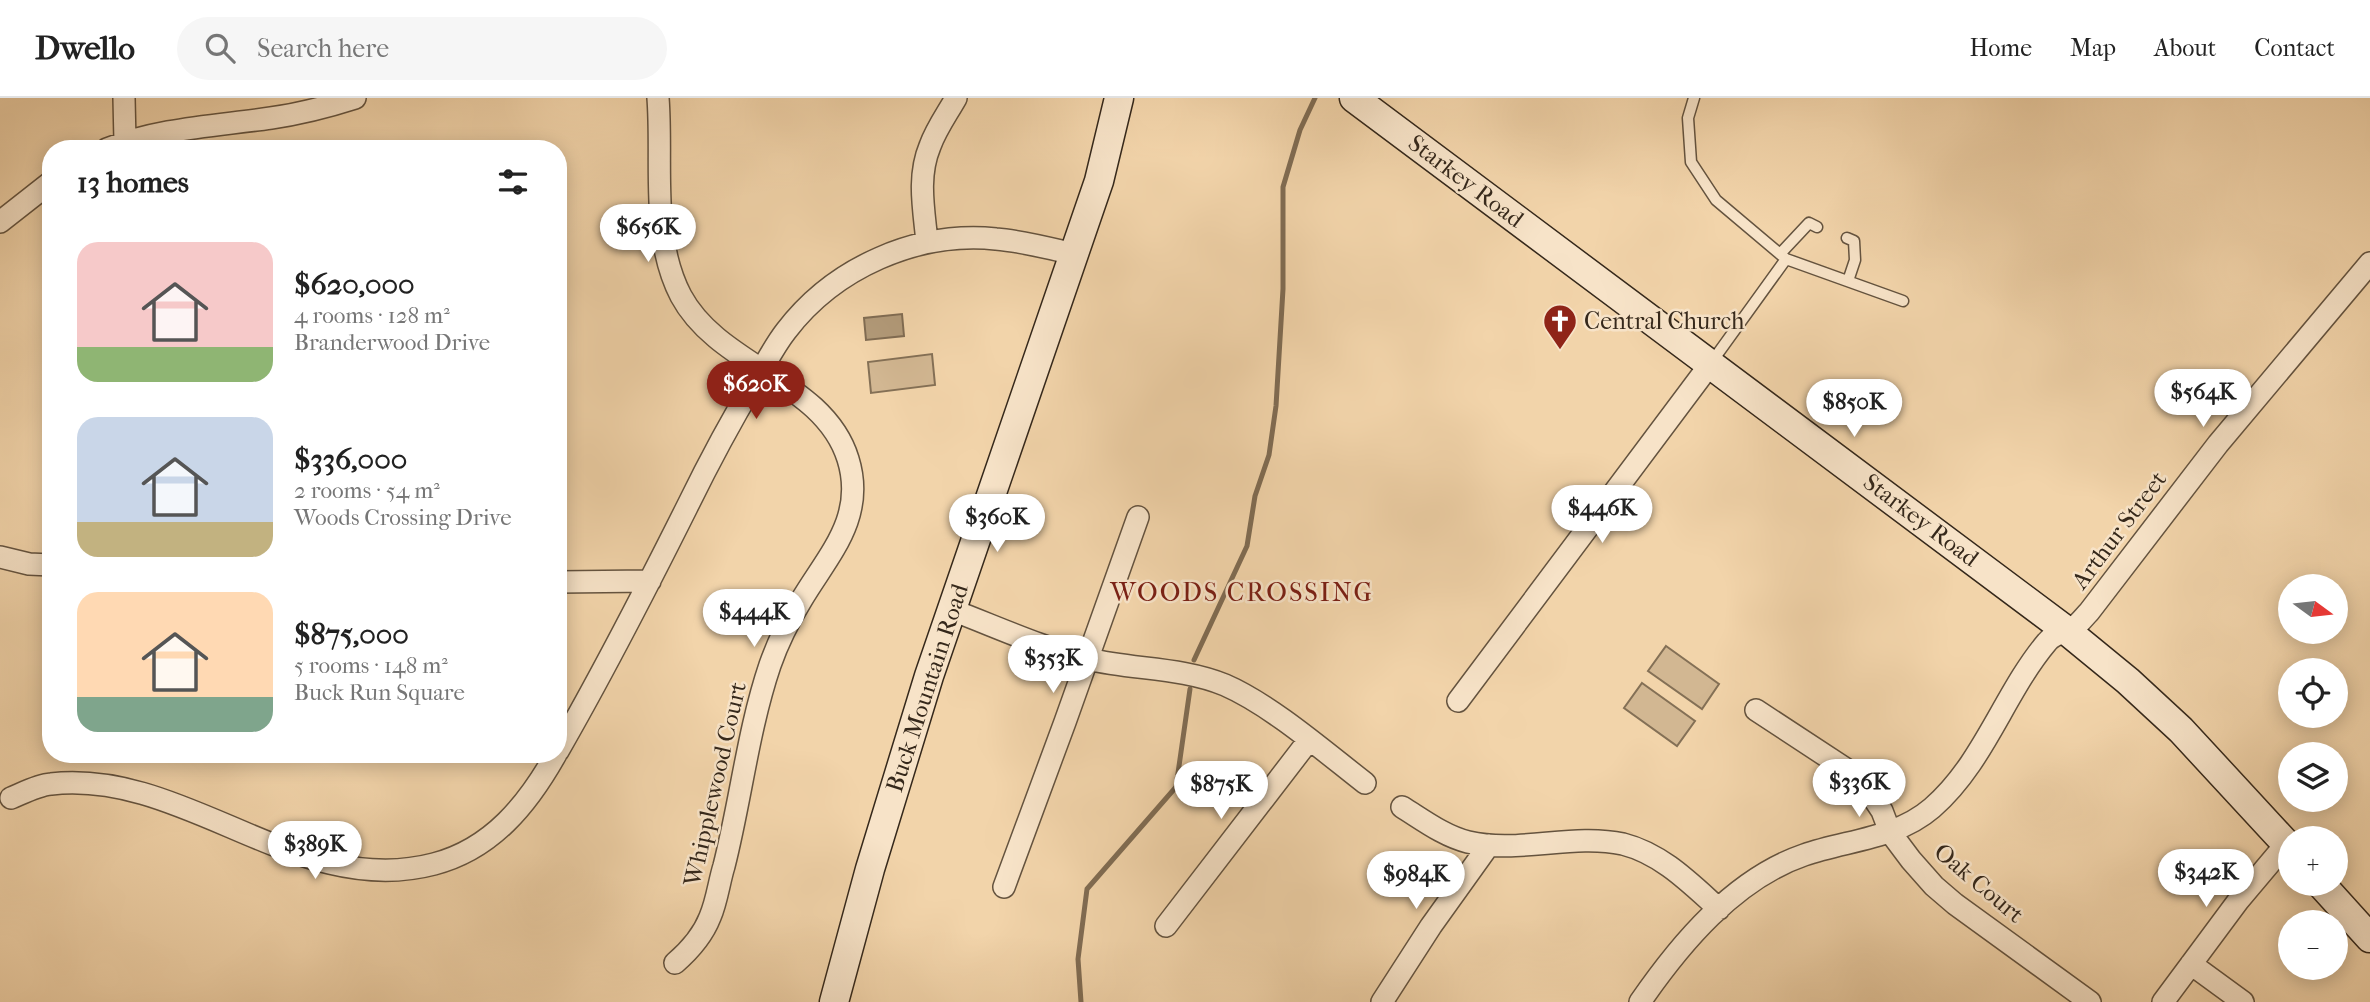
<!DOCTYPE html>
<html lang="en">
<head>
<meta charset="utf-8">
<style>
  :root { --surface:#fff; --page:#f6f6f6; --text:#222; --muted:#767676; --line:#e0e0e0; --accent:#8f2418 }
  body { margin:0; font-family:"IM FELL French Canon",serif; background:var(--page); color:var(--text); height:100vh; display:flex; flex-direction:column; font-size:26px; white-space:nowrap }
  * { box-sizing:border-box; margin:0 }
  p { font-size:23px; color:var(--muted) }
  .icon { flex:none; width:38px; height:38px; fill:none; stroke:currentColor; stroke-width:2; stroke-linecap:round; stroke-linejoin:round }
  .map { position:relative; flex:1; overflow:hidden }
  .side { position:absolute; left:42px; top:42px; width:525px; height:623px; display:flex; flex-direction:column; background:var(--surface); border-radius:28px; box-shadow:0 4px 18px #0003 }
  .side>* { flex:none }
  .needle { width:46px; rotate:105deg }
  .fabs { position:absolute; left:2278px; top:476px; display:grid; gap:14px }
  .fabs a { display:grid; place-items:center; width:70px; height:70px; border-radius:50%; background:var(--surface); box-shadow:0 4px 18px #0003; font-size:35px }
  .price { position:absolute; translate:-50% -60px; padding:0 16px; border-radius:24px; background:#fff; color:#222; font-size:23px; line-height:46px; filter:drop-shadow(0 2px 4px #0008) }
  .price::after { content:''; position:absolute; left:50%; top:42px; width:21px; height:16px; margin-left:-10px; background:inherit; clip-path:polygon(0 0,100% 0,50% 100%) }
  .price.active { background:var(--accent); color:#fff }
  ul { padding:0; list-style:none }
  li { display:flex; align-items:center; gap:21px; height:175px; padding:0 35px }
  li span { display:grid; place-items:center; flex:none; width:196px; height:140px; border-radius:21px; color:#555 }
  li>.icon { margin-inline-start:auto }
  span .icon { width:84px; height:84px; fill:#fffc; stroke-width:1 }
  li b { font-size:30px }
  h2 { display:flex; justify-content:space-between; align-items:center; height:84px; padding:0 35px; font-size:30px }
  header { display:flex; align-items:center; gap:42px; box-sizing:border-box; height:98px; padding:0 35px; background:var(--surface); border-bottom:2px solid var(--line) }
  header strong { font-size:33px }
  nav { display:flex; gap:38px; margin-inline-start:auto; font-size:24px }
  .search { width:490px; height:63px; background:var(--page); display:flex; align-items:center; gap:18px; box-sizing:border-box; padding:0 24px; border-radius:38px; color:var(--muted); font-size:26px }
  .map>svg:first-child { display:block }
  .green { fill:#d2b792; stroke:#847056; stroke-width:2 }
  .water { fill:#b29a79; stroke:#806c53; stroke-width:2 }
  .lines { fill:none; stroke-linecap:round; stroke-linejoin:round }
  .stream { stroke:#806c53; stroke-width:5 }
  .lane-casing { stroke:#64533f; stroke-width:13 }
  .street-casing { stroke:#64533f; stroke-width:24 }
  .secondary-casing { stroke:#35281b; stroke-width:31 }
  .lane { stroke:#f7e3c8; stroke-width:10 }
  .street { stroke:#f7e3c8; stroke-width:21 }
  .secondary { stroke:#f7e3c8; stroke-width:28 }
  .labels { text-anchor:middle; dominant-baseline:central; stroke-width:5; stroke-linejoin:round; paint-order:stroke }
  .street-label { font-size:24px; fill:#35281b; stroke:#f7e3c8 }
  .poi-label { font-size:24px; fill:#35281b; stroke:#f7e3c8; text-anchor:start }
  .neighbourhood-label { font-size:26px; letter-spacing:2px; fill:#7a1f14; stroke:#f7e3c8 }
</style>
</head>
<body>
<header>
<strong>Dwello</strong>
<div class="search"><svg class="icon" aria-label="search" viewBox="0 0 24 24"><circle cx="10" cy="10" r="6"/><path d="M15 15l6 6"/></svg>Search here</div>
<nav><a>Home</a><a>Map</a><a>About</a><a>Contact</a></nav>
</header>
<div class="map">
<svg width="2370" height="904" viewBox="0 0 2370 904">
  <rect width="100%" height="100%" fill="#f2d4aa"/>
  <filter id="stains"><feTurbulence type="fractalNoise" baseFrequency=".00286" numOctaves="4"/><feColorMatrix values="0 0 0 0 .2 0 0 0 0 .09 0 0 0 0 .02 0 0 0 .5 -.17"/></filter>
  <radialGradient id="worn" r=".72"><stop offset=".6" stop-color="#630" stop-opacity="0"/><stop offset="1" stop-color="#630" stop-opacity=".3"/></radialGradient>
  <path class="green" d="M932,256L935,287L871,295L868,264Z
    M1666,548L1719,586L1702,611L1648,573Z
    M1642,585L1695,623L1677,648L1624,610Z"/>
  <path class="water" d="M902,216L904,238L866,242L864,220Z"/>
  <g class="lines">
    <path class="stream" d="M1194,562L1247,448L1255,398L1269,357L1276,308L1283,191V89L1300,32L1315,0
      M1081,904L1078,861L1087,791L1176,689L1190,591"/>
    <g class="lane-casing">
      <path id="lane" d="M1694,0L1688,20L1691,64L1716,102L1786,161
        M1847,140L1854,143L1855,162L1848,183
        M1780,156L1809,125L1817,129
        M1711,265L1786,161L1903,203"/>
    </g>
    <g class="street-casing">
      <path id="street" d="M124,0L125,44
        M658,0C663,64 650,139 681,198C719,269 824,283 848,361C866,419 829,456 802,501C789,522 778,544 770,567C748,632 741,701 724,768C719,784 717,803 710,819C703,837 690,852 675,865
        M107,51C160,30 216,28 271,20C299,16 327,9 355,0
        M0,124L51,84
        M927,144C924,112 917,79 930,48C936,31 947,16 956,0
        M0,459L29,466L51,467
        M558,484L650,483
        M952,512C997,529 1042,550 1088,561C1134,572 1181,569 1225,587C1271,607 1325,654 1365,685
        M1458,603L1711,265
        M1756,612L1852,675L1866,689L1882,713L1890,734L1911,762L1934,788L1955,806L2090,904
        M558,653C604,573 646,491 687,409C709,364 732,321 758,278C767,263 775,247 786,233C834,170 916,133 996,141C1022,143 1048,150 1074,156
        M11,700C23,695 38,687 51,686C186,671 298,802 434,766C492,751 528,706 556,656
        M1402,709C1423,722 1444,738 1468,744C1519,756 1572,735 1623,746C1662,756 1690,785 1719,811
        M1004,789L1065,624L1138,419
        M1166,828L1309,642
        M2191,866L2243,904
        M1382,904L1431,828L1489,747
        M1640,904C1680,846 1734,781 1804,757C1847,742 1896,741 1932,710C1984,665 2004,595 2047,544C2054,535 2065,535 2074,529C2080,525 2084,519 2089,514L2218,346L2370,165
        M2163,904L2238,803L2286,746"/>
    </g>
    <g class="secondary-casing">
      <path id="secondary" d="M1354,0L2067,533L2128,583L2181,632L2291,751
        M2321,786L2370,840
        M834,904L870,771L929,578L1099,83L1119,0"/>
    </g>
    <use href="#lane" class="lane"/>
    <use href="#street" class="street"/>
    <use href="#secondary" class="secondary"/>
  </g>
  <defs>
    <g id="church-pin" transform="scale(1.75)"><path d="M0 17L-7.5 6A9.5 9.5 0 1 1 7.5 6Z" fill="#8f2418" stroke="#f7e3c8"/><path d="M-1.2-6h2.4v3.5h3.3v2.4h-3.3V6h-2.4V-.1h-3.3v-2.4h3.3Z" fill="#fff"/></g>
  </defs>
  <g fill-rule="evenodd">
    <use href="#church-pin" x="1560" y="223"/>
  </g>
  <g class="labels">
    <g class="street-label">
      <text transform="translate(1466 83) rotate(37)">Starkey Road</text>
      <text transform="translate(1921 422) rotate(37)">Starkey Road</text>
      <text transform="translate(2119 432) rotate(-53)">Arthur Street</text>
      <text transform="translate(927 590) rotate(-72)">Buck Mountain Road</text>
      <text transform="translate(715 686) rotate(-77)">Whipplewood Court</text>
      <text transform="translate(1979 785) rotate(40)">Oak Court</text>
    </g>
    <g class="poi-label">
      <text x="1584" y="223">Central Church</text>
    </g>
    <g class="neighbourhood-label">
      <text x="1242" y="494">WOODS CROSSING</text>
    </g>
  </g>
  <rect width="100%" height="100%" filter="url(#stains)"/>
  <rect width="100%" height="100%" fill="url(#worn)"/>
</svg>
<div class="fabs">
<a><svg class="needle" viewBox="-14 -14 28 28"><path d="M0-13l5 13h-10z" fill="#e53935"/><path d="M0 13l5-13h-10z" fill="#767676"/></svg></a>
<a><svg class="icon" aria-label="locate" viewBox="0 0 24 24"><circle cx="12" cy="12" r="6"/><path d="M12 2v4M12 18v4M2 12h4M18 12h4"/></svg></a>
<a><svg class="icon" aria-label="layers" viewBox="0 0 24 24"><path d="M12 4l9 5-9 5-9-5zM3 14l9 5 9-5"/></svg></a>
<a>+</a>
<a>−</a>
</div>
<b class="price" style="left:648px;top:166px">$656K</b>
<b class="price active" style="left:756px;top:323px">$620K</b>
<b class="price" style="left:2203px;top:331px">$564K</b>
<b class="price" style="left:1854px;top:341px">$850K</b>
<b class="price" style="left:1602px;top:447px">$446K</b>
<b class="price" style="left:997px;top:456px">$360K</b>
<b class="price" style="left:754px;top:551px">$444K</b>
<b class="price" style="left:1053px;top:597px">$353K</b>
<b class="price" style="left:1859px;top:721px">$336K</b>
<b class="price" style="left:1221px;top:723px">$875K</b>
<b class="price" style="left:315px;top:783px">$389K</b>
<b class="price" style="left:2206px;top:811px">$342K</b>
<b class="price" style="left:1416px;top:813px">$984K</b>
<section class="side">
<h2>13 homes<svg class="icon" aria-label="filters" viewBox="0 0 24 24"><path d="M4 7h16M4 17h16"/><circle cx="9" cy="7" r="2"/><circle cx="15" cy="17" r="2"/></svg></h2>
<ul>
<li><span style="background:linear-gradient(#f6c9c9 75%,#8fb573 0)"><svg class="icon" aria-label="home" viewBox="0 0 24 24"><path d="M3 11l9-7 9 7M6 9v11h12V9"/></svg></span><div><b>$620,000</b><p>4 rooms · 128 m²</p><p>Branderwood Drive</p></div></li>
<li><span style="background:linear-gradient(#c9d6e8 75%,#c2b280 0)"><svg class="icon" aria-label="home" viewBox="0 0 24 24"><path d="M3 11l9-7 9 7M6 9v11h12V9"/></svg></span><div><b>$336,000</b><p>2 rooms · 54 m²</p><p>Woods Crossing Drive</p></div></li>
<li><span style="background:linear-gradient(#ffd9b3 75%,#7fa58c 0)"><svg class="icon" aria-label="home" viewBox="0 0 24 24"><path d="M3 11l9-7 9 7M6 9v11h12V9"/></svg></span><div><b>$875,000</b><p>5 rooms · 148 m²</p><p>Buck Run Square</p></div></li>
</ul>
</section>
</div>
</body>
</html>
